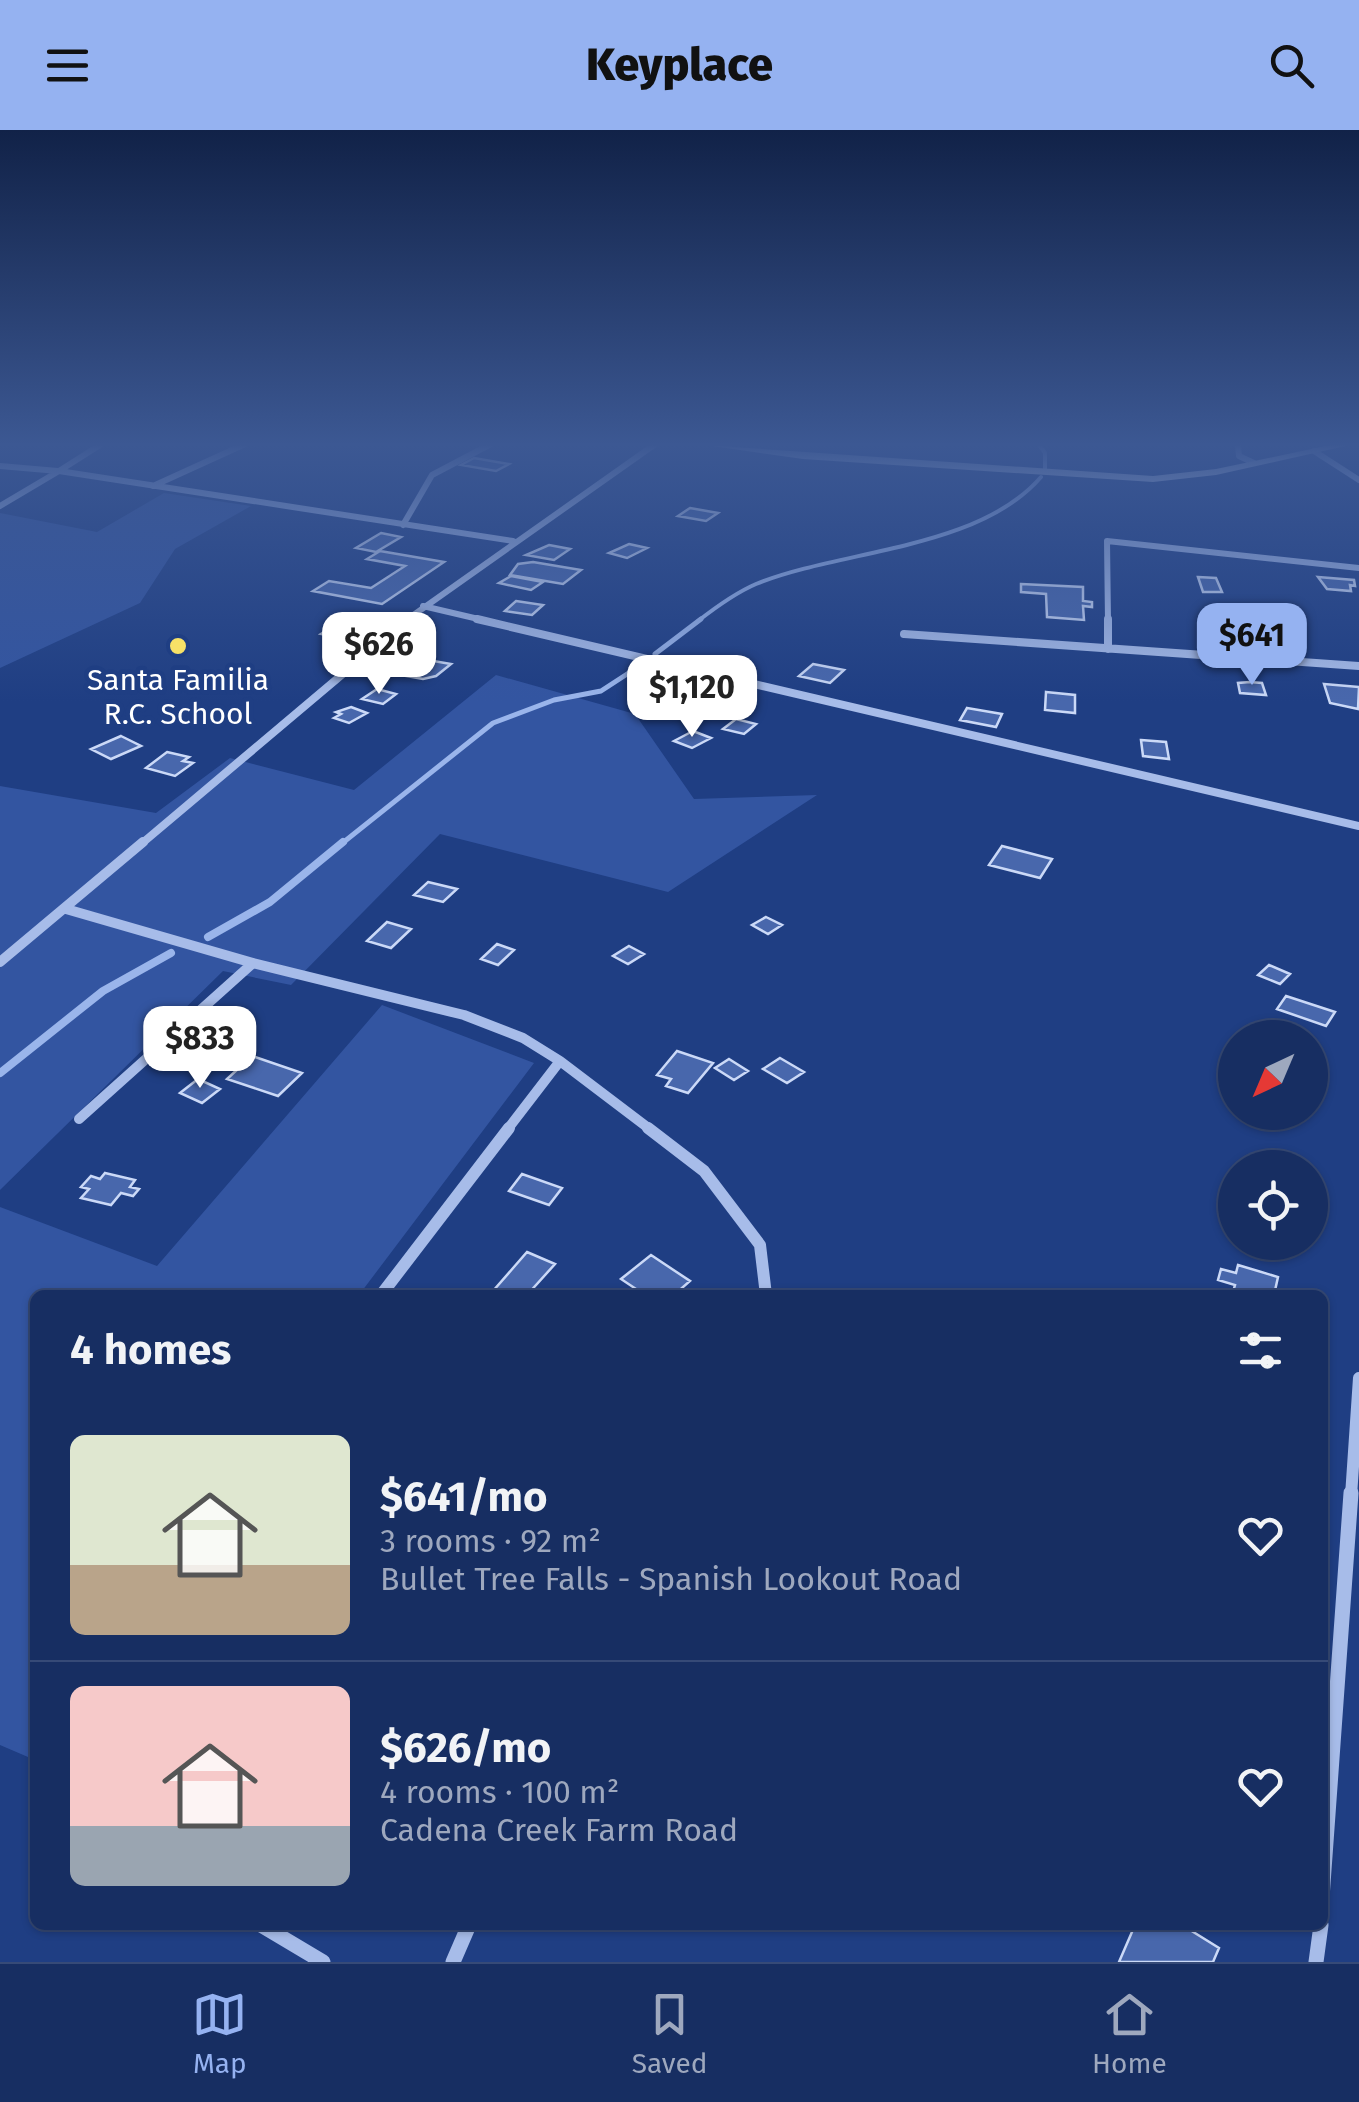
<!DOCTYPE html>
<html lang="en">
<head>
<meta charset="utf-8">
<style>
  :root { --surface:#172e62; --page:#203668; --text:#f1f3f6; --muted:#9ea8be; --line:#364a77; --accent:#95b2f1 }
  body { margin:0; font-family:"Fira Sans",sans-serif; background:var(--page); color:var(--text); height:100vh; display:flex; flex-direction:column; font-size:38px; white-space:nowrap }
  * { box-sizing:border-box; margin:0 }
  p { font-size:32px; color:var(--muted) }
  .icon { flex:none; width:55px; height:55px; fill:none; stroke:currentColor; stroke-width:2; stroke-linecap:round; stroke-linejoin:round }
  .map { position:relative; flex:1; overflow:hidden }
  .sheet { position:absolute; left:30px; top:1160px; width:1298px; height:640px; display:flex; flex-direction:column; background:var(--surface); border-radius:15px; box-shadow:0 2px 8px #0004,0 0 0 2px var(--line) }
  .sheet>* { flex:none }
  .needle { width:65px; rotate:224deg }
  .controls { position:absolute; left:1218px; top:890px; display:grid; gap:20px }
  .controls a { display:grid; place-items:center; width:110px; height:110px; border-radius:50%; background:var(--surface); box-shadow:0 2px 8px #0004,0 0 0 2px var(--line); font-size:50px }
  .price { position:absolute; translate:-50% -85px; padding:0 22px; border-radius:20px; background:#fff; color:#222; font-size:32px; line-height:65px; filter:drop-shadow(0 2px 5px #0008) }
  .price::after { content:''; position:absolute; left:50%; top:60px; width:30px; height:22px; margin-left:-15px; background:inherit; clip-path:polygon(0 0,100% 0,50% 100%) }
  .price.current { background:var(--accent); color:#111 }
  ul { padding:0; list-style:none }
  li { display:flex; align-items:center; gap:30px; height:250px; padding:0 40px }
  li+li { border-top:2px solid var(--line) }
  li span { display:grid; place-items:center; flex:none; width:280px; height:200px; border-radius:15px; color:#555 }
  li>.icon { margin-inline-start:auto }
  span .icon { width:120px; height:120px; fill:#fffc; stroke-width:1 }
  li b { font-size:42px }
  h2 { display:flex; justify-content:space-between; align-items:center; height:120px; padding:0 40px; font-size:42px }
  header { display:flex; justify-content:space-between; align-items:center; height:130px; padding:0 40px; background:var(--accent); color:#111; font-size:45px; font-weight:800 }
  .dock { display:flex; justify-content:space-around; align-items:center; height:140px; border-top:2px solid var(--line); background:var(--surface); font-size:28px; color:var(--muted) }
  .dock a { display:grid; justify-items:center; gap:5px }
  .dock .current { color:var(--accent) }
  .map>svg:first-child { display:block }
  .green { fill:#3355a1 }
  .lines { fill:none; stroke-linecap:round; stroke-linejoin:round }
  .stream-far2 { stroke:#9ab5eb; stroke-width:4 }
  .stream-far1 { stroke:#9ab5eb; stroke-width:5 }
  .stream { stroke:#9ab5eb; stroke-width:8 }
  .building { fill:#4867ac; stroke:#cbd9f7; stroke-width:2.5 }
  .minor-far4 { stroke:#a7bce9; stroke-width:6 }
  .minor-far3 { stroke:#a7bce9; stroke-width:8 }
  .minor-far2 { stroke:#a7bce9; stroke-width:10 }
  .minor-far1 { stroke:#a7bce9; stroke-width:12 }
  .minor { stroke:#a7bce9; stroke-width:15 }
  .secondary { fill:#d2ddf7; fill-rule:evenodd }
  .poi-dot { fill:#f7e167; stroke:#1f3e83; stroke-width:4 }
  .labels { text-anchor:middle; dominant-baseline:central; stroke-width:9; stroke-linejoin:round; paint-order:stroke }
  .far-poi-label { font-size:30px; fill:#fff; stroke:#1f3e83 }
</style>
</head>
<body>
<header><svg class="icon" aria-label="menu" viewBox="0 0 24 24"><path d="M4 6h16M4 12h16M4 18h16"/></svg>Keyplace<svg class="icon" aria-label="search" viewBox="0 0 24 24"><circle cx="10" cy="10" r="6"/><path d="M15 15l6 6"/></svg></header>
<div class="map">
<svg width="1359" height="1832" viewBox="0 0 1359 1832">
  <rect width="100%" height="100%" fill="#1f3e83"/>
  <path class="green" d="M164,363L251,376L175,419L140,473L0,538V383L97,402Z
    M496,545L635,584L694,669L817,665L668,762L440,704L291,855L223,841L0,1060V656L156,683L230,628L354,660Z
    M382,875L534,933L359,1165H35V1630L0,1615V1077L157,1136Z"/>
  <g class="lines">
    <path class="stream-far2" d="M1039,315L1045,323V339
      M698,491C716,477 735,463 756,454C843,419 978,420 1041,347"/>
    <path class="stream-far1" d="M655,524L701,489
      M340,715L493,593L554,570L601,561L641,535"/>
    <path class="stream" d="M208,807L270,772L343,712
      M0,943L103,861L171,823"/>
  </g>
  <path class="building" d="M474,328L509,334L496,341L461,335Z
    M690,378L718,383L706,391L678,386Z
    M381,403L401,407L376,422L356,418Z
    M629,414L647,418L627,428L609,423Z
    M549,415L570,419L554,430L526,425Z
    M380,421L444,432L382,474L313,461L329,451L371,458L405,436L367,429Z
    M533,432L581,440L563,454L510,445L518,434Z
    M511,446L543,452L531,460L499,453Z
    M1198,447L1216,448L1222,462H1203Z
    M1318,447L1354,450L1355,456L1350,455L1351,461L1327,459Z
    M1021,454L1083,457V471L1092,472V477L1083,476L1084,490L1047,487L1046,464L1021,462Z
    M516,471L543,475L532,485L505,481Z
    M343,490L361,494L339,508L321,504Z
    M1202,490L1229,493L1228,506L1201,503Z
    M416,528L451,534L436,546L423,549L395,544Z
    M813,534L844,540L830,553L799,546Z
    M1250,552L1262,553L1266,565L1240,563L1238,553Z
    M1324,554L1359,557L1358,579L1330,573Z
    M377,559L396,564L383,574L362,569Z
    M678,559L694,566L671,577L655,569Z
    M1046,562L1075,565V583L1045,580Z
    M351,577L367,583L349,593L334,588L341,584L336,582Z
    M967,578L1002,584L996,597L960,590Z
    M736,589L756,594L744,604L723,599Z
    M693,601L711,608L692,618L674,611Z
    M121,606L141,616L111,629L91,619Z
    M1141,610L1166,612L1169,629L1143,626Z
    M167,622L189,627L183,631L193,633L175,646L146,638Z
    M1002,716L1052,729L1040,748L989,735Z
    M428,752L457,759L443,772L414,765Z
    M766,787L782,795L768,804L752,795Z
    M387,792L411,799L391,818L367,811Z
    M497,814L514,820L498,835L481,829Z
    M629,816L644,824L628,834L613,826Z
    M1269,835L1290,844L1280,854L1258,845Z
    M1286,866L1335,882L1326,896L1277,879Z
    M677,921L713,933L688,963L666,956L671,949L657,945Z
    M252,926L302,943L278,966L227,949Z
    M780,928L804,942L787,953L763,939Z
    M729,929L748,941L734,950L715,938Z
    M198,949L220,959L202,973L180,963Z
    M105,1043L135,1050L130,1057L139,1059L133,1066L121,1063L111,1075L81,1068L89,1059L81,1057L91,1046L100,1049Z
    M522,1044L562,1058L549,1075L509,1061Z
    M527,1122L555,1134L527,1165H502L493,1161Z
    M651,1125L690,1151L674,1165H645L621,1149Z
    M1238,1135L1278,1147L1274,1165H1232L1235,1155L1218,1150L1221,1139L1236,1143Z
    M1135,1795H1182L1219,1818L1213,1832H1119Z"/>
  <g class="lines">
    <path class="minor-far4" d="M100,315L59,341L513,411
      M1238,315L1239,326L1254,333
      M1314,321L1359,350
      M0,336L58,341
      M153,356L243,315
      M0,376L59,341
      M403,395L432,345L489,315
      M423,476L487,491
      M405,491L654,315
      M1108,491L1107,411L1359,438"/>
    <path class="minor-far3" d="M477,489L1359,696
      M1108,489V519
      M904,504L1359,536
      M140,715L408,489"/>
    <path class="minor-far2" d="M66,779L253,833L464,885L523,908L560,931L651,1000
      M0,832L143,712
      M79,989L253,833
      M507,1000L560,931"/>
    <path class="minor-far1" d="M648,998L704,1041L760,1115L766,1165
      M381,1165L509,998
      M1351,1366L1359,1248"/>
    <path class="minor" d="M1322,1768L1351,1363
      M261,1795L323,1832
      M453,1832L469,1795
      M1316,1832L1321,1795"/>
    <path class="secondary" d="M705,315L1153,346L1216,339L1330,315H1350L1216,345L1153,352L803,329Z"/>
  </g>
  <linearGradient id="sky" x2="0" y2="1"><stop stop-color="#112248"/><stop offset="0.55" stop-color="#3c5893"/><stop offset="1" stop-color="#3c5893" stop-opacity="0"/></linearGradient>
  <rect width="1359" height="572" fill="url(#sky)"/>
  <circle class="poi-dot" cx="178" cy="516" r="10"/>
  <g class="labels">
    <g class="far-poi-label">
      <text x="178" y="550">Santa Familia<tspan x="178" dy="34">R.C. School</tspan></text>
    </g>
  </g>
</svg>
<div class="controls">
<a><svg class="needle" viewBox="-14 -14 28 28"><path d="M0-13l5 13h-10z" fill="#e53935"/><path d="M0 13l5-13h-10z" fill="#9ea8be"/></svg></a>
<a><svg class="icon" aria-label="locate" viewBox="0 0 24 24"><circle cx="12" cy="12" r="6"/><path d="M12 2v4M12 18v4M2 12h4M18 12h4"/></svg></a>
</div>
<b class="price current" style="left:1252px;top:558px">$641</b>
<b class="price" style="left:379px;top:567px">$626</b>
<b class="price" style="left:692px;top:610px">$1,120</b>
<b class="price" style="left:200px;top:961px">$833</b>
<section class="sheet">
<h2>4 homes<svg class="icon" aria-label="filters" viewBox="0 0 24 24"><path d="M4 7h16M4 17h16"/><circle cx="9" cy="7" r="2"/><circle cx="15" cy="17" r="2"/></svg></h2>
<ul>
<li><span style="background:linear-gradient(#dfe7d0 65%,#b9a48a 0)"><svg class="icon" aria-label="home" viewBox="0 0 24 24"><path d="M3 11l9-7 9 7M6 9v11h12V9"/></svg></span><div><b>$641/mo</b><p>3 rooms · 92 m²</p><p>Bullet Tree Falls - Spanish Lookout Road</p></div><svg class="icon" aria-label="heart" viewBox="0 0 24 24"><path d="M12 20l-8-8c-3-5 5-10 8-4 3-6 11-1 8 4z"/></svg></li>
<li><span style="background:linear-gradient(#f6c9c9 70%,#9aa5b1 0)"><svg class="icon" aria-label="home" viewBox="0 0 24 24"><path d="M3 11l9-7 9 7M6 9v11h12V9"/></svg></span><div><b>$626/mo</b><p>4 rooms · 100 m²</p><p>Cadena Creek Farm Road</p></div><svg class="icon" aria-label="heart" viewBox="0 0 24 24"><path d="M12 20l-8-8c-3-5 5-10 8-4 3-6 11-1 8 4z"/></svg></li>
</ul>
</section>
</div>
<nav class="dock">
<a class="current"><svg class="icon" aria-label="map" viewBox="0 0 24 24"><path d="M3 6l6-2 6 2 6-2v14l-6 2-6-2-6 2zM9 4v14M15 6v14"/></svg>Map</a>
<a><svg class="icon" aria-label="saved" viewBox="0 0 24 24"><path d="M7 4h10v16l-5-4-5 4z"/></svg>Saved</a>
<a><svg class="icon" aria-label="home" viewBox="0 0 24 24"><path d="M3 11l9-7 9 7M6 9v11h12V9"/></svg>Home</a>
</nav>
</body>
</html>
